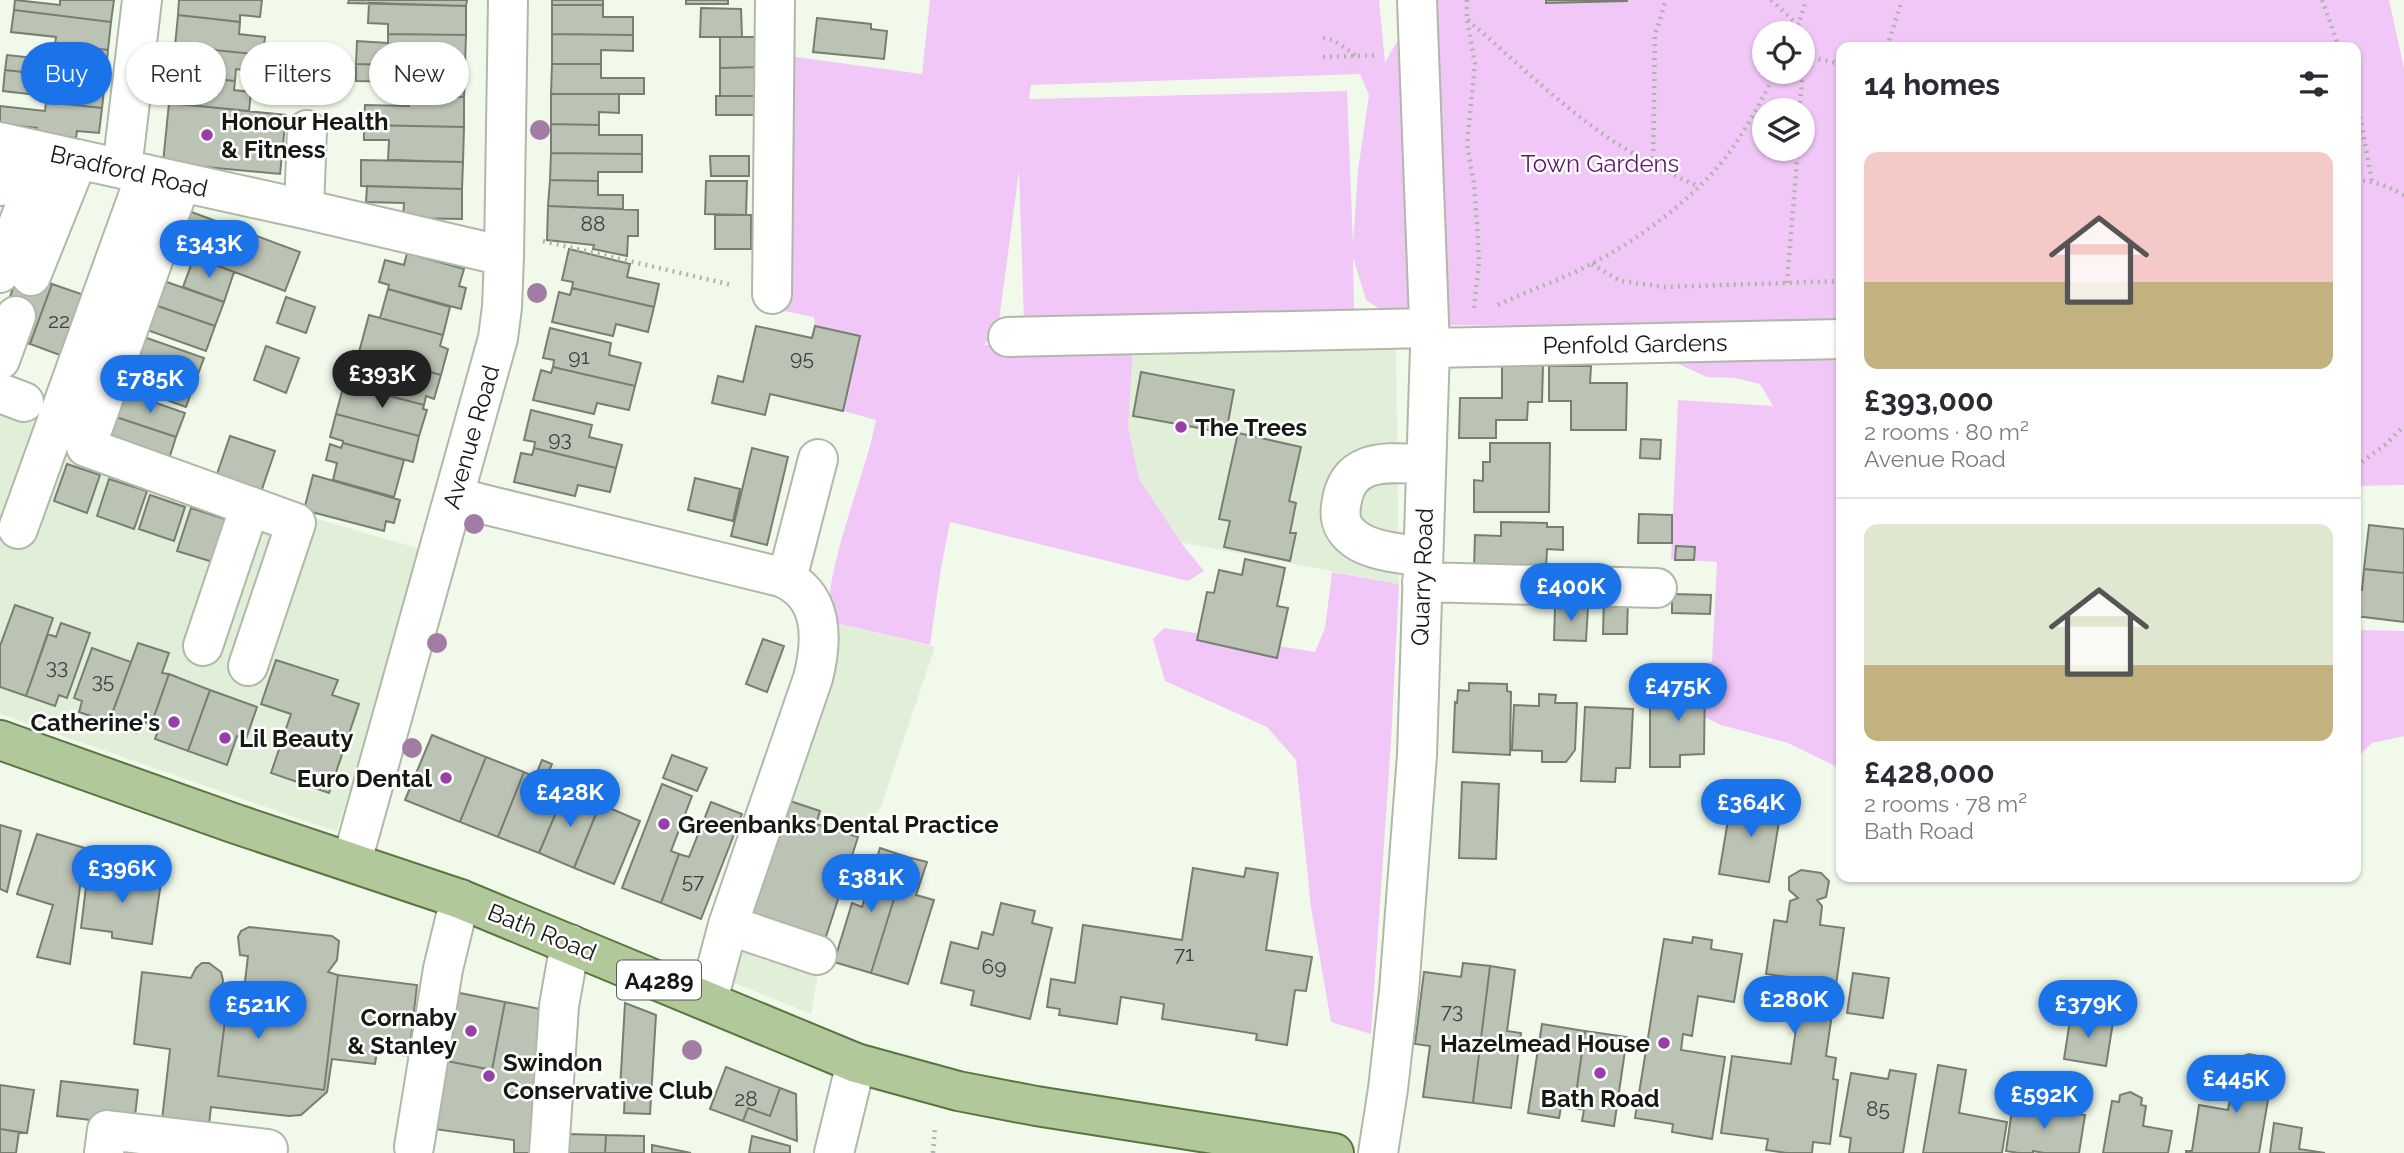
<!DOCTYPE html>
<html lang="en">
<head>
<meta charset="utf-8">
<style>
  :root { --surface:#fff; --page:#f2f2f3; --text:#2b2b33; --muted:#7c7c81; --line:#e1e1e2; --accent:#1a73e8 }
  body { margin:0; font-family:Raleway,sans-serif; background:var(--page); color:var(--text); height:100vh; display:flex; flex-direction:column; font-size:26px; white-space:nowrap }
  * { box-sizing:border-box; margin:0 }
  p { font-size:23px; color:var(--muted) }
  .icon { flex:none; width:38px; height:38px; fill:none; stroke:currentColor; stroke-width:2; stroke-linecap:round; stroke-linejoin:round }
  .map { position:relative; flex:1; overflow:hidden }
  .side { position:absolute; left:1836px; top:42px; width:525px; height:840px; display:flex; flex-direction:column; background:var(--surface); border-radius:14px; box-shadow:0 2px 5px #0004 }
  .side>* { flex:none }
  .hud { position:absolute; left:21px; top:42px; width:665px; height:63px; display:flex; gap:14px }
  .tools { position:absolute; left:1752px; top:21px; display:grid; gap:14px }
  .tools a { display:grid; place-items:center; width:63px; height:63px; border-radius:50%; background:var(--surface); box-shadow:0 2px 5px #0004; font-size:35px }
  .price { position:absolute; translate:-50% -60px; padding:0 16px; border-radius:24px; background:var(--accent); color:#fff; font-size:23px; line-height:46px; filter:drop-shadow(0 2px 4px #0008) }
  .price::after { content:''; position:absolute; left:50%; top:42px; width:21px; height:16px; margin-left:-10px; background:inherit; clip-path:polygon(0 0,100% 0,50% 100%) }
  .price.selected { background:#222; color:#fff }
  ul { padding:0; list-style:none }
  li { display:grid; align-content:center; gap:14px; height:371px; padding:0 28px }
  li+li { border-top:2px solid var(--line) }
  li span { display:grid; place-items:center; height:217px; border-radius:14px; color:#555 }
  li>.icon { margin-inline-start:auto }
  span .icon { width:126px; height:126px; fill:#fffc; stroke-width:1 }
  li b { font-size:30px }
  h2 { display:flex; justify-content:space-between; align-items:center; height:84px; padding:0 28px; font-size:30px }
  .tag { padding:0 24px; border-radius:32px; background:var(--surface); box-shadow:0 2px 5px #0004; font-size:24px; line-height:63px }
  .tag.selected { background:var(--accent); color:#fff }
  .map>svg:first-child { display:block }
  .built { fill:#e2efd8 }
  .green { fill:#f1c7f8; fill-rule:evenodd }
  .building { fill:#bbc3b5; stroke:#777f71; stroke-width:2 }
  .lines { fill:none; stroke-linecap:round; stroke-linejoin:round }
  .minor-casing { stroke:#b0b8a9; stroke-width:42 }
  .major-casing { stroke:#59743f; stroke-width:42 }
  .path { stroke:#adb4a8; stroke-width:4.5; stroke-dasharray:2 5; stroke-linecap:butt }
  .minor { stroke:#fff; stroke-width:38 }
  .major { stroke:#b1c99a; stroke-width:38 }
  .tree { fill:#a17ca5 }
  .poi-dot { fill:#983ea9; stroke:#fff; stroke-width:2.5 }
  .labels { text-anchor:middle; dominant-baseline:central; stroke-width:5; stroke-linejoin:round; paint-order:stroke }
  .number-label { font-size:21px; fill:#3e433c }
  .shield { fill:#fff; stroke:#5b5d5a; stroke-width:2 }
  .shield-label { font-size:23px; font-weight:bold; fill:#151813 }
  .poi-label { font-size:24px; font-weight:bold; fill:#151813; stroke:#fff; text-anchor:start }
  .park-label { font-size:24px; fill:#60156c; stroke:#fff }
  .street-label { font-size:24px; fill:#151813; stroke:#fff }
</style>
</head>
<body>
<div class="map">
<svg width="2404" height="1153" viewBox="0 0 2404 1153">
  <rect width="100%" height="100%" fill="#f1faea"/>
  <path class="built" d="M1396,344L1399,584L955,499L983,345Z
    M0,411L324,521L424,550L337,832L0,714Z
    M827,621L935,647L881,807L858,837L823,946L811,1014L704,971Z"/>
  <path class="green" d="M930,0H1379L1385,63C1396,41 1411,23 1421,0H2389L2404,68V485L2356,486V47H1841V769L1788,743L1721,725L1704,717L1694,700V672L1702,663L1712,662L1717,562L1671,559L1678,400L1773,406L1760,384L1735,378L1707,377L1674,362L1560,326L1441,325L1386,313L1366,300L1353,257L1354,312L1024,320L1019,171L998,328L984,345H1133L1128,427L1139,479L1182,544L1204,571L1188,581L950,522L941,568L930,645L827,621C830,551 862,487 876,420L843,411L860,336L815,326L814,317L779,310L788,56L922,74ZM1764,33H1802V72H1764ZM1360,74L1369,95L1358,170L1353,244L1347,91L1029,99L1031,85ZM1764,110H1802V149H1764Z
    M1332,572L1399,584L1391,742L1371,1034L1331,1022L1311,907L1296,760L1267,727L1165,681L1153,639L1164,628L1315,652L1325,628Z
    M2356,630L2404,631V736L2372,743L2356,759Z"/>
  <path class="building" d="M15,0L60,5V0H114L111,22L14,10Z
    M179,0H262L260,17L240,15V22L178,15Z
    M349,0H467L466,6L348,3Z
    M552,0H603V5H552Z
    M686,0H728V4H686Z
    M1546,0H1627V1L1546,3Z
    M369,3L466,6V35L388,34V24L368,23Z
    M552,5H603V17H633V35L552,34Z
    M701,8L741,9L742,37H700Z
    M14,10L111,22L108,50L55,44L56,37L11,32Z
    M178,15L240,22L239,34L265,37L263,55L175,46Z
    M817,18L871,24V29L887,31L884,59L813,52Z
    M388,34L466,35L465,67L356,64L357,41L388,43Z
    M552,34L633,35V51L601,50V64H552Z
    M720,37H760V67L720,68Z
    M55,44L108,50L105,81L5,70L7,55L53,60Z
    M175,46L263,55L261,72L236,69L235,81L172,75Z
    M356,64L465,67L464,97L410,96V82L356,81Z
    M552,64H601V78H644V94H551Z
    M760,67V96H720V68Z
    M5,70L105,81L102,108L46,102L47,96L3,91Z
    M172,75L235,81L234,90L251,92L249,111L169,103Z
    M551,94H619V113L599,112V125L551,124Z
    M410,96L464,97V127L364,125L365,105L409,106Z
    M716,96H754V115H716Z
    M46,102L102,108L99,133L77,131L76,138L36,133L37,128L0,124V106L45,111Z
    M169,103L286,115L280,174L163,163Z
    M551,124L599,125V135H642V154L551,153Z
    M364,125L464,127L463,162L388,160L389,140H364Z
    M551,153L642,154V172H598V181L550,180Z
    M710,156H749V176H711Z
    M361,160L463,162L462,189L361,186Z
    M550,180L598,181V195H623V209L548,206Z
    M706,181H747L746,215L705,214Z
    M367,186L462,189V219L403,218L404,203L366,202Z
    M548,206L638,210V236H628L627,256L593,249L594,245L547,240Z
    M186,210L300,252L285,291L171,248Z
    M715,215H751V249H715Z
    M569,249L630,264L627,277L659,284L654,307L572,288L573,282L562,280Z
    M407,253L464,269L459,286L466,288L461,309L388,289L389,285L379,282L385,260L404,265Z
    M194,257L234,272L224,302L183,287Z
    M19,271L52,284L30,344L12,338L5,311Z
    M164,281L224,302L215,326L155,305Z
    M52,284L87,296L65,357L30,344Z
    M572,288L654,307L648,332L616,324L613,336L552,322L559,292L570,295Z
    M388,289L450,307L443,335L380,318Z
    M286,297L315,307L306,333L277,323Z
    M155,305L215,326L206,351L147,330Z
    M369,315L443,335L440,346L448,349L441,375L359,352Z
    M756,326L812,338L815,326L860,336L843,411L770,394L765,415L712,403L718,376L743,382Z
    M550,328L611,343L609,355L641,363L635,386L553,367L554,360L543,358Z
    M144,337L204,358L195,382L136,361Z
    M266,346L299,358L286,393L254,380Z
    M353,351L441,375L434,399L426,396L424,405L344,384Z
    M136,361L195,382L186,407L127,386Z
    M1502,365H1543L1542,402H1528L1527,420H1496V438H1459L1460,398H1502Z
    M1549,366H1591L1590,383H1627L1626,430H1571V401H1549Z
    M553,367L635,386L629,410L597,403L594,414L533,400L541,370L551,373Z
    M1141,372L1234,390L1226,433L1133,416Z
    M344,384L424,405L423,409L427,410L419,436L336,414Z
    M125,392L185,413L176,437L116,417Z
    M531,410L592,425L589,437L622,445L616,468L534,448L535,442L524,440Z
    M336,414L419,436L413,462L343,443V441L330,437Z
    M116,417L176,437L168,462L108,442Z
    M1238,433L1301,447L1289,501L1296,503L1290,533H1296L1290,561L1224,547L1230,521L1219,519Z
    M230,436L275,451L261,492L216,477Z
    M1641,439L1661,440L1660,459L1640,458Z
    M343,443L404,460L394,497L333,480L337,463L326,460L330,444L341,448Z
    M1490,443H1550L1549,512H1474V480L1483,481V462H1490Z
    M534,448L616,468L610,492L578,485L575,496L514,482L521,453L532,455Z
    M752,448L788,457L767,545L731,536Z
    M67,464L100,475L87,513L54,501Z
    M313,475L400,500L394,523L386,521L384,531L304,510Z
    M695,478L740,489L733,521L688,510Z
    M109,479L147,491L134,529L97,516Z
    M150,495L185,507L174,541L139,529Z
    M191,508L228,520L213,562L177,551Z
    M1639,514L1672,515V543H1638Z
    M1501,522L1547,523V527H1563V550L1547,549L1546,569L1474,568L1475,535L1501,536Z
    M2369,525L2404,529V573L2364,569Z
    M1676,546L1695,547L1694,560H1675Z
    M1245,559L1285,568L1277,606L1288,608L1277,658L1197,640L1207,592L1214,593L1219,570L1242,575Z
    M2364,569L2404,573V622L2356,616V590H2362Z
    M1672,594L1711,595L1710,614L1672,613Z
    M1604,595L1628,596L1627,634H1603Z
    M15,605L53,618L26,696L0,687V646Z
    M1555,606L1588,607L1586,641L1554,640Z
    M61,623L90,633L67,698L59,695L55,706L26,696L48,634L56,637Z
    M763,639L784,646L767,692L746,684Z
    M138,643L169,653L162,673L169,674L151,725L142,721L137,733L109,722Z
    M92,648L131,662L109,722L79,712L82,701L74,698Z
    M276,660L338,680L332,695L359,704L329,793L271,773L291,714L261,704Z
    M169,674L210,690L188,751L155,739L159,728L151,725Z
    M1676,677H1705L1704,754L1680,755V767H1650V699H1657V695L1676,694Z
    M1469,683L1507,684V691L1511,692L1510,755L1453,752L1455,702L1457,703L1458,690L1469,691Z
    M210,690L257,707L246,739L237,736L227,765L188,751Z
    M1539,694L1556,695L1555,703H1577L1575,750L1566,762H1542V751L1512,750L1514,705L1539,706Z
    M1585,707L1633,709L1630,768H1616L1615,782L1581,781Z
    M432,735L486,757L460,822L405,800Z
    M672,755L707,768L697,791L663,778Z
    M486,757L524,772L498,837L460,822Z
    M542,760L552,764L544,782L565,791L539,853L498,837L524,772L535,777Z
    M1462,782L1499,784L1496,859L1459,858Z
    M662,784L692,796L671,851L679,854L661,903L622,888Z
    M565,791L600,804L574,868L539,853Z
    M775,796L820,811L816,824L858,837L823,946L736,918Z
    M1732,796L1782,804L1769,882L1719,874Z
    M711,802L742,814L701,919L661,903L679,854L689,857Z
    M600,804L640,821L614,884L574,868Z
    M0,825L21,831L7,892L0,889Z
    M37,834L85,848L70,964L37,957L53,905L17,894Z
    M880,848L907,857L871,973L834,962L852,903L862,907Z
    M907,857L927,862L916,895L934,900L908,984L871,973Z
    M1193,868L1244,877L1246,868L1278,873L1266,950L1312,957L1306,991L1295,990L1287,1045L1256,1040L1257,1034L1162,1019L1164,1004L1121,997L1117,1024L1059,1015L1060,1009L1047,1007L1051,979L1075,983L1083,925L1182,940Z
    M121,870L162,875L152,944L112,938V932L81,928L88,871L120,876Z
    M1801,870L1821,873L1829,881L1826,897L1817,900L1822,906L1820,925L1844,928L1826,1056L1836,1058L1833,1079L1838,1080L1830,1144L1813,1142L1812,1153H1787L1766,1150L1768,1139L1721,1133L1732,1056L1791,1064L1803,979L1766,974L1774,920L1787,922L1790,901L1798,898L1789,890V877Z
    M1001,903L1035,911L1032,923L1052,928L1030,1019L971,1005L974,991L941,983L951,942L978,949L982,932L993,935Z
    M249,927L332,936L339,941L337,960L328,972L338,975L324,1090L218,1076L228,997L243,998L248,956L240,955L238,937L241,931Z
    M1693,937L1712,940L1711,949L1742,954L1734,1002L1698,996L1692,1036L1683,1034L1681,1050L1725,1057L1712,1139L1672,1132L1673,1124L1635,1118L1664,939L1692,943Z
    M202,963H209L221,972L223,980L221,996L228,997L218,1076L324,1090L338,975L417,985L409,1056L377,1052L375,1064L332,1059L327,1092L301,1115L289,1116L211,1107L209,1125L162,1120L170,1049L134,1044L142,972L191,978L196,968Z
    M1463,963L1490,966L1473,1103L1423,1097L1430,1046L1415,1044L1424,972L1461,977Z
    M1490,966L1515,970L1507,1031L1521,1033L1511,1108L1473,1103Z
    M1853,973L1889,978L1883,1018L1847,1013Z
    M450,991L505,1002L492,1070L437,1059Z
    M505,1002L555,1012L540,1153H514V1140L434,1129L437,1059L492,1070Z
    M625,1003L656,1015L650,1114L624,1113L625,1091L620,1090Z
    M2071,1014L2113,1022L2106,1066L2064,1059Z
    M1542,1024L1585,1031L1574,1108L1561,1107L1559,1118L1528,1113Z
    M1585,1031L1627,1037L1614,1126L1582,1121L1584,1110L1574,1108Z
    M2249,1054L2258,1056L2262,1060L2260,1081L2271,1082L2259,1153H2186V1151H2192L2199,1105L2228,1110L2235,1074L2239,1075L2243,1056Z
    M1938,1065L1966,1070L1959,1113L2007,1122L2002,1153H1923Z
    M726,1067L780,1088L770,1116L748,1108L743,1121L710,1109Z
    M1890,1070L1916,1074L1903,1153H1849L1851,1138L1840,1136L1851,1073L1888,1079Z
    M61,1081L138,1090L134,1125L57,1116Z
    M0,1085L34,1090L27,1133L0,1129Z
    M780,1088L796,1094L797,1141L743,1121L748,1108L770,1116Z
    M2130,1092L2142,1098L2141,1105L2146,1106L2143,1126L2172,1131L2168,1153H2103L2112,1101L2119,1102L2120,1095Z
    M2013,1103L2085,1115L2079,1153H2044L2033,1151V1153H2019L2006,1151Z
    M2274,1123L2302,1128L2299,1149L2325,1153H2270Z
    M0,1129L19,1132L16,1153H0Z
    M567,1134L606,1135L605,1153H567Z
    M606,1135L644,1136V1153H605Z
    M752,1136L790,1146V1153H749Z
    M652,1145L691,1153H652Z"/>
  <g class="lines">
    <g class="minor-casing">
      <path id="minor" d="M0,142L304,209L504,256
        M122,169L142,0
        M181,182L86,447L296,523L248,666
        M0,186L16,146
        M304,209L307,130
        M0,273L45,152
        M31,276L78,159
        M772,294L775,0
        M1008,337L1429,328
        M1430,348L1841,339
        M0,360L16,316
        M0,393L24,402
        M454,497L781,577C824,594 823,639 813,678L728,925L708,1000
        M18,529L146,174
        M1423,557C1401,553 1373,552 1355,539C1343,530 1339,521 1341,506C1347,456 1388,463 1426,464
        M787,579L818,459
        M1422,582L1657,588
        M203,646L250,506
        M352,861L498,338L502,307L504,256L508,0
        M728,925L817,955
        M414,1147L443,969L460,899
        M104,1153L107,1130L268,1149
        M549,1153L559,1006L570,944
        M834,1153L856,1063
        M1378,1153L1388,1089L1399,991L1417,755L1430,348L1417,0"/>
    </g>
    <g class="major-casing">
      <path id="major" d="M0,740L233,823L460,899L856,1063L958,1091L1036,1106L1334,1153"/>
    </g>
    <path class="path" d="M1467,0V19L1475,64L1467,144L1474,184L1477,225L1479,261L1474,308
      M1771,0L1799,26L1800,33
      M2322,0L2339,47
      M1468,20C1515,61 1561,106 1613,141C1641,159 1670,173 1699,187
      M1796,33L1806,0
      M1323,38L1333,40L1357,56
      M1887,47L1902,0
      M1805,56L1841,64
      M1323,57L1379,55
      M2356,96L2372,181
      M1799,110L1805,56L1802,44
      M1653,165L1655,35L1666,0
      M2356,180C2374,181 2388,186 2404,195
      M543,241L732,285
      M1592,264L1620,281L1664,287L1841,281
      M1787,283L1798,149
      M1498,305C1529,290 1561,280 1591,264C1639,240 1700,194 1731,150C1749,125 1762,99 1776,72
      M2356,466L2385,445L2404,426
      M933,1153L935,1126"/>
    <use href="#minor" class="minor"/>
    <use href="#major" class="major"/>
  </g>
  <g class="tree">
    <circle cx="540" cy="130" r="10"/>
    <circle cx="537" cy="293" r="10"/>
    <circle cx="474" cy="524" r="10"/>
    <circle cx="437" cy="643" r="10"/>
    <circle cx="412" cy="748" r="10"/>
    <circle cx="692" cy="1050" r="10"/>
  </g>
  <g class="poi-dot">
    <circle cx="207" cy="135" r="7"/>
    <circle cx="1181" cy="427" r="7"/>
    <circle cx="174" cy="722" r="7"/>
    <circle cx="225" cy="738" r="7"/>
    <circle cx="446" cy="778" r="7"/>
    <circle cx="664" cy="824" r="7"/>
    <circle cx="471" cy="1031" r="7"/>
    <circle cx="1664" cy="1043" r="7"/>
    <circle cx="1600" cy="1073" r="7"/>
    <circle cx="489" cy="1076" r="7"/>
  </g>
  <g class="labels">
    <g class="number-label">
      <text x="593" y="223">88</text>
      <text x="59" y="320">22</text>
      <text x="579" y="356">91</text>
      <text x="802" y="357">95</text>
      <text x="560" y="438">93</text>
      <text x="57" y="666">33</text>
      <text x="103" y="680">35</text>
      <text x="693" y="880">57</text>
      <text x="1184" y="953">71</text>
      <text x="994" y="966">69</text>
      <text x="1452" y="1010">73</text>
      <text x="746" y="1098">28</text>
      <text x="1878" y="1108">85</text>
    </g>
    <rect class="shield" x="617" y="960.5" width="84" height="39" rx="5"/>
    <g class="shield-label">
      <text x="659" y="980">A4289</text>
    </g>
    <g class="poi-label">
      <text x="221" y="121">Honour Health<tspan x="221" dy="28">&amp; Fitness</tspan></text>
      <text x="1195" y="427">The Trees</text>
      <text x="160" y="722" text-anchor="end">Catherine's</text>
      <text x="239" y="738">Lil Beauty</text>
      <text x="432" y="778" text-anchor="end">Euro Dental</text>
      <text x="678" y="824">Greenbanks Dental Practice</text>
      <text x="457" y="1017" text-anchor="end">Cornaby<tspan x="457" dy="28">&amp; Stanley</tspan></text>
      <text x="1650" y="1043" text-anchor="end">Hazelmead House</text>
      <text x="503" y="1062">Swindon<tspan x="503" dy="28">Conservative Club</tspan></text>
      <text x="1600" y="1098" text-anchor="middle">Bath Road</text>
    </g>
    <g class="park-label">
      <text x="1600" y="163">Town Gardens</text>
    </g>
    <g class="street-label">
      <text transform="translate(129 171) rotate(13)">Bradford Road</text>
      <text transform="translate(1635 344) rotate(-1)">Penfold Gardens</text>
      <text transform="translate(471 437) rotate(-74)">Avenue Road</text>
      <text transform="translate(1422 577) rotate(-88)">Quarry Road</text>
      <text transform="translate(542 932) rotate(22)">Bath Road</text>
    </g>
  </g>
</svg>
<div class="tools">
<a><svg class="icon" aria-label="locate" viewBox="0 0 24 24"><circle cx="12" cy="12" r="6"/><path d="M12 2v4M12 18v4M2 12h4M18 12h4"/></svg></a>
<a><svg class="icon" aria-label="layers" viewBox="0 0 24 24"><path d="M12 4l9 5-9 5-9-5zM3 14l9 5 9-5"/></svg></a>
</div>
<b class="price" style="left:209px;top:280px">£343K</b>
<b class="price selected" style="left:382px;top:410px">£393K</b>
<b class="price" style="left:150px;top:415px">£785K</b>
<b class="price" style="left:1571px;top:623px">£400K</b>
<b class="price" style="left:1678px;top:723px">£475K</b>
<b class="price" style="left:570px;top:829px">£428K</b>
<b class="price" style="left:1751px;top:839px">£364K</b>
<b class="price" style="left:122px;top:905px">£396K</b>
<b class="price" style="left:871px;top:914px">£381K</b>
<b class="price" style="left:1794px;top:1036px">£280K</b>
<b class="price" style="left:2088px;top:1040px">£379K</b>
<b class="price" style="left:258px;top:1041px">£521K</b>
<b class="price" style="left:2236px;top:1115px">£445K</b>
<b class="price" style="left:2044px;top:1131px">£592K</b>
<div class="hud">
<a class="tag selected">Buy</a>
<a class="tag">Rent</a>
<a class="tag">Filters</a>
<a class="tag">New</a>
</div>
<section class="side">
<h2>14 homes<svg class="icon" aria-label="filters" viewBox="0 0 24 24"><path d="M4 7h16M4 17h16"/><circle cx="9" cy="7" r="2"/><circle cx="15" cy="17" r="2"/></svg></h2>
<ul>
<li><span style="background:linear-gradient(#f6c9c9 60%,#c2b280 0)"><svg class="icon" aria-label="home" viewBox="0 0 24 24"><path d="M3 11l9-7 9 7M6 9v11h12V9"/></svg></span><div><b>£393,000</b><p>2 rooms · 80 m²</p><p>Avenue Road</p></div></li>
<li><span style="background:linear-gradient(#dfe7d0 65%,#c2b280 0)"><svg class="icon" aria-label="home" viewBox="0 0 24 24"><path d="M3 11l9-7 9 7M6 9v11h12V9"/></svg></span><div><b>£428,000</b><p>2 rooms · 78 m²</p><p>Bath Road</p></div></li>
</ul>
</section>
</div>
</body>
</html>
